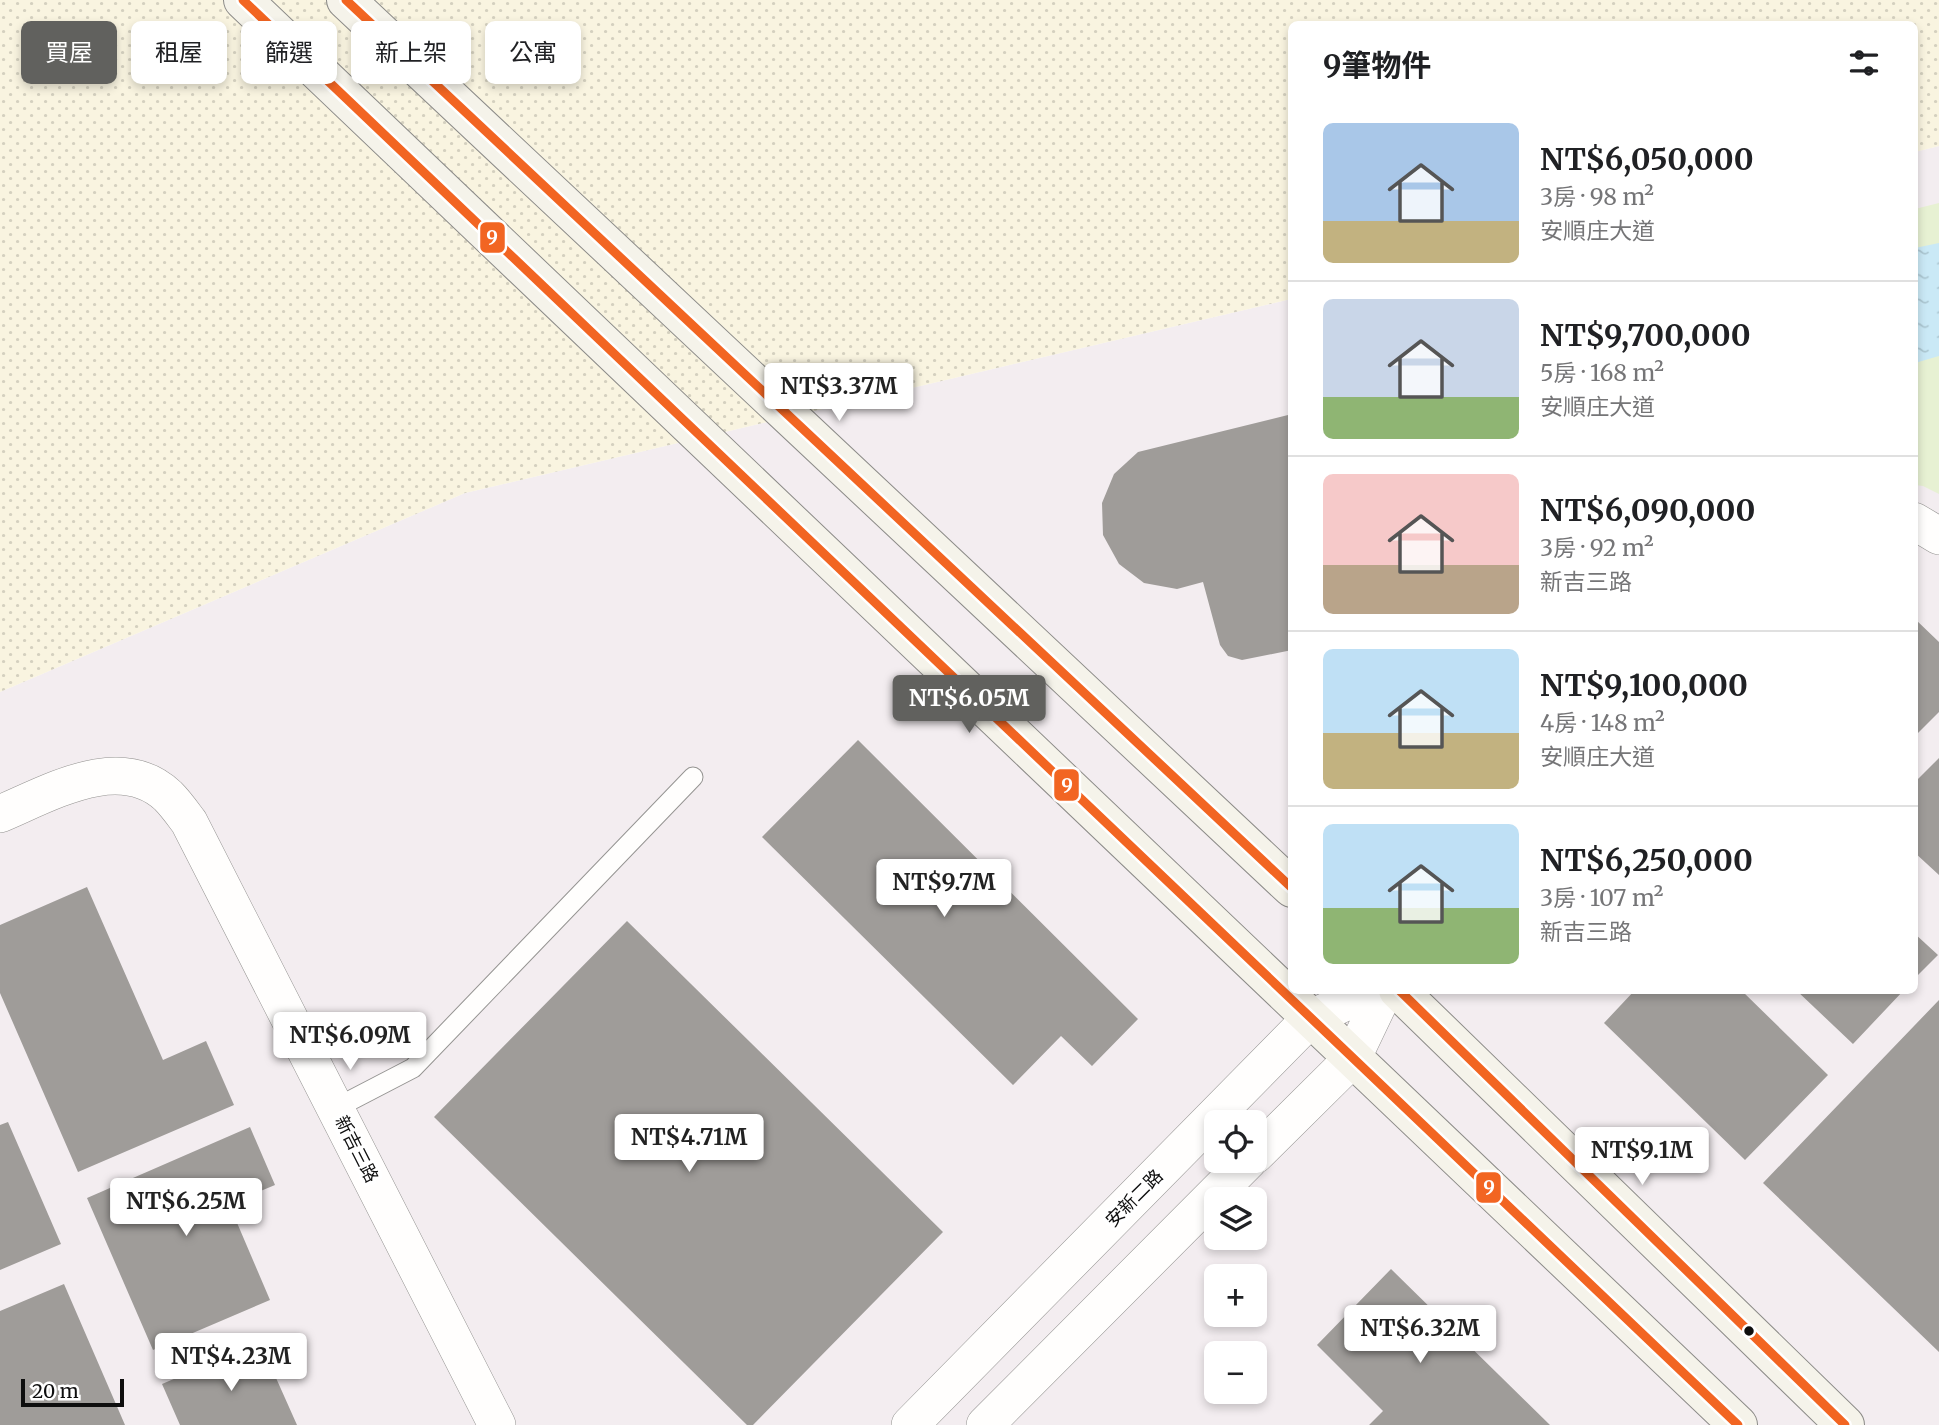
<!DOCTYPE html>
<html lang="zh-TW">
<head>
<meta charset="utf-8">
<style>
  :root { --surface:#fff; --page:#f6f6f6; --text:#202124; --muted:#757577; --line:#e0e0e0; --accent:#61615e }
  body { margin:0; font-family:Merriweather,"Noto Sans TC",serif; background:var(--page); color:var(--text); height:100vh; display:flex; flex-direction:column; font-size:26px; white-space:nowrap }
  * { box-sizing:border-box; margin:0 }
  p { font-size:23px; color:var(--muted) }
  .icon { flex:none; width:38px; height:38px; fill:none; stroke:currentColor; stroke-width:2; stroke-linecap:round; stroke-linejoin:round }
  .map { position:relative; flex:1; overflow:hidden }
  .panel { position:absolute; left:1288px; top:21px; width:630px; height:973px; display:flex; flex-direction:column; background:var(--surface); border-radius:10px; box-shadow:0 4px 10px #0003 }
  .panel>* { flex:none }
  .guide { position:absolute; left:21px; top:21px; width:665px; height:63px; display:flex; gap:14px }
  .controls { position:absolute; left:1204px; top:1110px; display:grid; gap:14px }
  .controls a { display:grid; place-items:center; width:63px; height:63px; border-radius:10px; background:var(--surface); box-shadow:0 4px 10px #0003; font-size:35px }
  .scale { position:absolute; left:21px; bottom:18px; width:103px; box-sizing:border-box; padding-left:7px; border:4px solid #0e0e0e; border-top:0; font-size:19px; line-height:24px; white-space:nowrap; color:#0e0e0e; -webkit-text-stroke:5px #fff; paint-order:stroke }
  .price { position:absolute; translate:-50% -60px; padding:0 16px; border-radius:7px; background:#fff; color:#222; font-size:23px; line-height:46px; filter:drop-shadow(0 2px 4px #0008) }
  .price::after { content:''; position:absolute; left:50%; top:42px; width:21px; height:16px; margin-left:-10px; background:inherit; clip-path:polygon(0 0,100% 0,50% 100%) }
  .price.current { background:var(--accent); color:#fff }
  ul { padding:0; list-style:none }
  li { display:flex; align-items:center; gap:21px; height:175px; padding:0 35px }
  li+li { border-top:2px solid var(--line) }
  li span { display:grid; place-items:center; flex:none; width:196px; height:140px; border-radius:10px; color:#555 }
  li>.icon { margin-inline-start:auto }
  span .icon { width:84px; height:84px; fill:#fffc; stroke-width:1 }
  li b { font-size:30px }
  h2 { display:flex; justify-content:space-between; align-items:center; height:84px; padding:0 35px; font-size:30px }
  .tag { padding:0 24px; border-radius:10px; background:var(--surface); box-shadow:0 4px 10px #0003; font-size:24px; line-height:63px }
  .tag.current { background:var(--accent); color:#fff }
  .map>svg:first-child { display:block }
  .industrial { fill:#f3edf0; fill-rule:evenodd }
  .farmland { fill:url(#farmland-dots) }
  .park { fill:#e7f1d3 }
  .water { fill:url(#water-ripples) }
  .building { fill:#9f9c99 }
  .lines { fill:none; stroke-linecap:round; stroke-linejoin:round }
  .lane-casing { stroke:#959492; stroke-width:21 }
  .street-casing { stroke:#959492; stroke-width:38 }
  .secondary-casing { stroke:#8c8b88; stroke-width:40 }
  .lane { stroke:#fffefd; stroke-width:19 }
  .street { stroke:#fffefd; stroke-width:37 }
  .secondary { stroke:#f5f3ea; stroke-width:38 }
  .bus-1-casing { stroke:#fff; stroke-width:14 }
  .bus-1 { stroke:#f26522; stroke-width:9 }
  .bus-dot { fill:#0e0e0e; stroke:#fff; stroke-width:2.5 }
  .labels { text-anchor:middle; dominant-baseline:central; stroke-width:7; stroke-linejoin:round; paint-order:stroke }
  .street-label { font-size:18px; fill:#0e0e0e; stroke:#fff }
  .line-badge { stroke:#fff; stroke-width:2.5 }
  .badge-label { font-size:19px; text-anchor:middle; font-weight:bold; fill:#fff }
</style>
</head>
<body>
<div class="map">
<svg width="1939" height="1425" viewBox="0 0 1939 1425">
  <defs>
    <pattern id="farmland-dots" width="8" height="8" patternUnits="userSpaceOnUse" patternTransform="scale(1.75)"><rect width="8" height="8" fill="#f9f4e0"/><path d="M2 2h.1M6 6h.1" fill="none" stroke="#d4d0bf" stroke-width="1.8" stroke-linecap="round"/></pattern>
    <pattern id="water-ripples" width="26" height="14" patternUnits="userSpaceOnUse" patternTransform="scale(1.75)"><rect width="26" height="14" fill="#cae9f6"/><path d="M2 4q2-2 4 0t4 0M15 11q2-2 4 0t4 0" fill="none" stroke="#acc7d2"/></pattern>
  </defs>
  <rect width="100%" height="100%" fill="#fcfaf4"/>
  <path class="industrial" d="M1939,146V1425H0V692L465,493L1291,299L1292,990H1914V152ZM1216,1122H1255V1160H1216ZM1216,1199H1255V1237H1216ZM1216,1276H1255V1314H1216ZM1216,1353H1255V1391H1216Z"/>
  <path class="farmland" d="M0,0H1939V146L1915,152L1914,24H1292L1291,299L465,493L0,692Z"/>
  <path class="park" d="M1939,203V494L1923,486L1915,485V209Z"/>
  <path class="water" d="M1939,243V356L1915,363V248Z"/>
  <path class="building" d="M1292,414V650L1242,660L1228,656L1220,645L1203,582L1177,589L1144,583L1119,564L1103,535L1102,503L1114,474L1138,452Z
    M1914,618L1939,642V712L1914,737Z
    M858,740L1138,1019L1092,1066L1061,1036L1013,1085L762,837Z
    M1939,758V875L1914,852V783Z
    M87,887L163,1060L206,1041L234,1105L78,1172L0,993V925Z
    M627,921L943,1232L753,1425H747L434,1117Z
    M1914,933L1938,955L1914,979Z
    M1635,990H1741L1828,1075L1745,1160L1604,1023Z
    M1796,990H1904L1853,1044Z
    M1939,1000V1352L1763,1183Z
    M8,1122L61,1244L0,1270V1125Z
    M250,1127L275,1185L229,1204L270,1300L153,1350L87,1198Z
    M1391,1269L1550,1425H1369L1383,1411L1317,1345Z
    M64,1284L125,1425H0V1311Z
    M260,1342L297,1425H180L162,1384Z"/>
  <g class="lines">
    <g class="lane-casing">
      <path id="lane" d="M336,1108L413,1068L693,777"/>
    </g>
    <g class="street-casing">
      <path id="street" d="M1914,521L1939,536
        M0,814C50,793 120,751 168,796C176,804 183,814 189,822L497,1425
        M1255,1155L1352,1059L1385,990
        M910,1425L1310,1019L1371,990
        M985,1425L1249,1160"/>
    </g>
    <g class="secondary-casing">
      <path id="secondary" d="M243,0L1738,1425
        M346,0L1292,888
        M1398,990L1845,1425"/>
    </g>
    <use href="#lane" class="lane"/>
    <use href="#street" class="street"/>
    <use href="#secondary" class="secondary"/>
    <g class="bus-1-casing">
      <path id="bus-1" d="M243,0L1738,1425
        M346,0L1292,888
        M1399,990L1845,1425"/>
    </g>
    <use href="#bus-1" class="bus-1"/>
  </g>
  <circle class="bus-dot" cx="1749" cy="1331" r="6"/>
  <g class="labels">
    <g class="street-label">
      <text transform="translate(357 1149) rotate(63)">新吉三路</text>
      <text transform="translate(1134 1198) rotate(-45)">安新二路</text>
    </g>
  </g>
  <g class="line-badge">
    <rect x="479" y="221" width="27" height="33" rx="7" fill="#f26522"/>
    <rect x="1053" y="768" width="27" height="34" rx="7" fill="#f26522"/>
    <rect x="1475" y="1171" width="27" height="33" rx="7" fill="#f26522"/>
  </g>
  <g class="badge-label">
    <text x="492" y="244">9</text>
    <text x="1067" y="792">9</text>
    <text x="1489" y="1194">9</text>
  </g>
</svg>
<div class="controls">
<a><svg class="icon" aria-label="locate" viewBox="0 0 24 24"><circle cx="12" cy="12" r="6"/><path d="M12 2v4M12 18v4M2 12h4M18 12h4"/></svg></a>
<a><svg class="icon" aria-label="layers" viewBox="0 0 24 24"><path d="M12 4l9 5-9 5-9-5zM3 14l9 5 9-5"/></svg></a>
<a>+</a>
<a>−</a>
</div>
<div class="scale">20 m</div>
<b class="price" style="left:839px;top:423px">NT$3.37M</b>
<b class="price current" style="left:969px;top:735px">NT$6.05M</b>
<b class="price" style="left:944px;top:919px">NT$9.7M</b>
<b class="price" style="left:350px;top:1072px">NT$6.09M</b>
<b class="price" style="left:689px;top:1174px">NT$4.71M</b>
<b class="price" style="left:1642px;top:1187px">NT$9.1M</b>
<b class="price" style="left:186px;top:1238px">NT$6.25M</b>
<b class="price" style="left:1420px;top:1365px">NT$6.32M</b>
<b class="price" style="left:231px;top:1393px">NT$4.23M</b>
<div class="guide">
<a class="tag current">買屋</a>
<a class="tag">租屋</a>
<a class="tag">篩選</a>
<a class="tag">新上架</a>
<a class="tag">公寓</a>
</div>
<section class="panel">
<h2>9筆物件<svg class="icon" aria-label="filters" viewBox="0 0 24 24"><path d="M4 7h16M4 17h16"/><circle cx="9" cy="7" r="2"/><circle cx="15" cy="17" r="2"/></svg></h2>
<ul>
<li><span style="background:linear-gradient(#a9c7e8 70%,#c2b280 0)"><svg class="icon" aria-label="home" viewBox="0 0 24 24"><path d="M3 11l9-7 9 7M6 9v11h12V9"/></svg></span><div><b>NT$6,050,000</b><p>3房 · 98 m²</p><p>安順庄大道</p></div></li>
<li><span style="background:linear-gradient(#c9d6e8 70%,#8fb573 0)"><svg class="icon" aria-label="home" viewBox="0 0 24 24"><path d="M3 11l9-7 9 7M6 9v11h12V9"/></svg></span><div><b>NT$9,700,000</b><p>5房 · 168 m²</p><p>安順庄大道</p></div></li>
<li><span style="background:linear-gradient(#f6c9c9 65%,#b9a48a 0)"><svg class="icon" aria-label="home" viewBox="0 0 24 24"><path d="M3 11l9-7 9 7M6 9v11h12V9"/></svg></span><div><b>NT$6,090,000</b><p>3房 · 92 m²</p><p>新吉三路</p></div></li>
<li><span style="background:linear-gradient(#bfe0f5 60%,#c2b280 0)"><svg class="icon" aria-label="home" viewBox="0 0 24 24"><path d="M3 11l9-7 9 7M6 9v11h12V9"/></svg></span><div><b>NT$9,100,000</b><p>4房 · 148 m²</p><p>安順庄大道</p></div></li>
<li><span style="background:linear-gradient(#bfe0f5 60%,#8fb573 0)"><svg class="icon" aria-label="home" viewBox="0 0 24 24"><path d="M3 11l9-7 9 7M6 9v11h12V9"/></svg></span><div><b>NT$6,250,000</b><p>3房 · 107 m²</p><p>新吉三路</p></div></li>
</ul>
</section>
</div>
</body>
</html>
